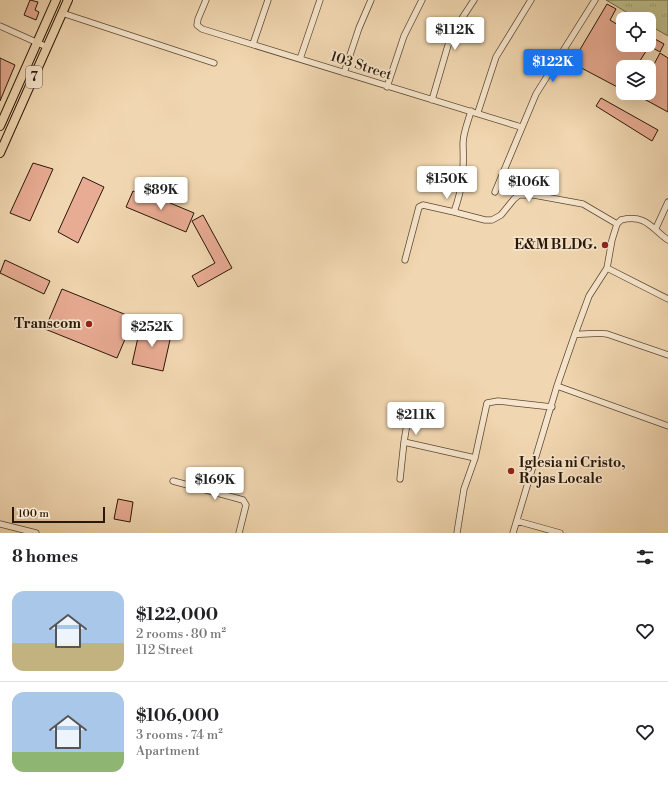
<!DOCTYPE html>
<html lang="en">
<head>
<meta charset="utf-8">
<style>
  :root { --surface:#fff; --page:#f2f2f2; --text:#202124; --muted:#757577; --line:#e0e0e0; --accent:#1a73e8 }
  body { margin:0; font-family:"Libre Bodoni",serif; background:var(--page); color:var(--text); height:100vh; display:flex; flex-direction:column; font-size:15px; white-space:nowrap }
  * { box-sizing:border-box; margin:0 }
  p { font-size:13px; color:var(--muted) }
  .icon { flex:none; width:22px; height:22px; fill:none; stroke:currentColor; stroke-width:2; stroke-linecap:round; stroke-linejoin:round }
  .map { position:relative; height:533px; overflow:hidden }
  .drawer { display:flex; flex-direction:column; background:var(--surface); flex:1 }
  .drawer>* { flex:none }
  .buttons { position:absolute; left:616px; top:12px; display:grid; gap:8px }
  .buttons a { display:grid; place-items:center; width:40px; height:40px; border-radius:8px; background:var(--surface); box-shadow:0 4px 16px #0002; font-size:20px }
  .scale { position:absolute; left:12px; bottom:10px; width:93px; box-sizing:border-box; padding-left:4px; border:2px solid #2a1807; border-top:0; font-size:11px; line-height:14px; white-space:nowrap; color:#2a1807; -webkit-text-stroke:3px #f6e5cc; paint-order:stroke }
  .price { position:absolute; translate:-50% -34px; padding:0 9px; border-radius:4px; background:#fff; color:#222; font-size:13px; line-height:26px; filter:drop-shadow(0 1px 2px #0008) }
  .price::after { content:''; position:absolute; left:50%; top:24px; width:12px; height:9px; margin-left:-6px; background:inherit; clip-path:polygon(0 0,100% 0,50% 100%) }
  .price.active { background:var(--accent); color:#fff }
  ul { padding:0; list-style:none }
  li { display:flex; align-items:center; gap:12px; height:100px; padding:0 12px }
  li+li { border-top:1px solid var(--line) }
  li span { display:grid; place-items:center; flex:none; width:112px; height:80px; border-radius:12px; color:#555 }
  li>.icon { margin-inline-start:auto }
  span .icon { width:48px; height:48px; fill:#fffc; stroke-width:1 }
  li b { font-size:17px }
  h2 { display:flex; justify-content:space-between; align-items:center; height:48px; padding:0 12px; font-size:17px }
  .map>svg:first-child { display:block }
  .grass { fill:url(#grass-tufts); stroke:#746a48 }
  .building { fill:#e8ab93; stroke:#2a1807 }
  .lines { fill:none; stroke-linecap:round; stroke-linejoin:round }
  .street-casing { stroke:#5c4832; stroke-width:7 }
  .primary-casing { stroke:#2a1807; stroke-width:10 }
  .street { stroke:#f6e5cc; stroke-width:5.5 }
  .primary { stroke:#f1d7b1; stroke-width:8 }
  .poi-dot { fill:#8f2418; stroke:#f6e5cc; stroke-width:1.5 }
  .labels { text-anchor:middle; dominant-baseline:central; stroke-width:3.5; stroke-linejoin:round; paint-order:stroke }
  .shield { fill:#f6e5cc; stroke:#675642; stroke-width:1 }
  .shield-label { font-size:13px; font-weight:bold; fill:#2a1807 }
  .street-label { font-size:14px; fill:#2a1807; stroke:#f6e5cc }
  .poi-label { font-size:14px; font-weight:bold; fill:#2a1807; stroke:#f6e5cc; text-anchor:end }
</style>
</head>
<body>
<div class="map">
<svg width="668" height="533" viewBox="0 0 668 533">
  <defs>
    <pattern id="grass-tufts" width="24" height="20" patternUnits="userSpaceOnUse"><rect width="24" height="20" fill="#bdbd89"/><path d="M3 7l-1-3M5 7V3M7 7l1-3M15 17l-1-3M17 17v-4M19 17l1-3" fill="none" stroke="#a3a275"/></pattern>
  </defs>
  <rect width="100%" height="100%" fill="#f1d7b1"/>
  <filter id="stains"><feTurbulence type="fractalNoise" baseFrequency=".005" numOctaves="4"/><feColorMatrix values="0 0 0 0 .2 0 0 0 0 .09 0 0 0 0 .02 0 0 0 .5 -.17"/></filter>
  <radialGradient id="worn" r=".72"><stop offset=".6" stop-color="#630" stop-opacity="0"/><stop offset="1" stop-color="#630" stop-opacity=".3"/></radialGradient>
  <path class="grass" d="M668,0V36L649,25V19H638L606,0Z"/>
  <path class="building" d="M30,0L38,2L35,10L39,12L36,20L24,15Z
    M607,4L616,9L610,20L623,28V45H650L636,67H623V90L572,63Z
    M655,39L664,44L660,52L651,47Z
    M660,53L668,58V112L633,93H649V78L655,67L653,66Z
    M0,58L15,65L0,101Z
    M601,98L658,130L652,141L596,106Z
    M33,163L53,169L30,221L10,213Z
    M83,177L104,187L78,243L58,232Z
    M133,191L162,204L163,200L194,213L186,232L126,207Z
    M203,215L232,268L198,287L192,276L215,263L192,221Z
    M5,260L50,281L44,294L0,273Z
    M62,289L134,318L117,358L45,329Z
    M141,324L172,331L163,371L132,364Z
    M118,499L133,502L130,522L114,519Z"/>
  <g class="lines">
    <g class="street-casing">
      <path id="street" d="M206,0L198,19L197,25L202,29L521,127
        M62,13L214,63
        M0,26L47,47
        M253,44L268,0
        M300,59L320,0
        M344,73L359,28L371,0
        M387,87L404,36L422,0
        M432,100L451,35L474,0
        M478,112L496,57L531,0
        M495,192L536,94L595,0
        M454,212L485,220H492L501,215L514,199L519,195H534L583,204L617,224
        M656,228L668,202
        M405,260L419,207L423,205L454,212C463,187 464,170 463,144C463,133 468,122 471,111
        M607,268L668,299
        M575,334C586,335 596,332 607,334L668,355
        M557,386L668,426
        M404,442L407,424
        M400,479L404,442L475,458
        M173,481L243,500L246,505L239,533
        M517,521L560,533
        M0,524L36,533
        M457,533L464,489L475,458L487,403L498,401L552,407
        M513,533L557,386L575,334L589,296L607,268L612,240L617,224L621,220C646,214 651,228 668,240"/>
    </g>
    <g class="primary-casing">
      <path id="primary" d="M0,126L56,0
        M0,153L68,0"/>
    </g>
    <use href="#street" class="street"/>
    <use href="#primary" class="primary"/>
  </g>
  <g class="poi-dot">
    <circle cx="605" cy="245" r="4"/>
    <circle cx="89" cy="324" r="4"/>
    <circle cx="511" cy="471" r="4"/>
  </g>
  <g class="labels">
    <rect class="shield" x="26" y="66" width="16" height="22" rx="3"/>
    <g class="shield-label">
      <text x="34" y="77">7</text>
    </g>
    <g class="street-label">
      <text transform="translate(361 66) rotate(18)">103 Street</text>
    </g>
    <g class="poi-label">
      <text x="597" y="245">E&amp;M BLDG.</text>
      <text x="81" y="324">Transcom</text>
      <text x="519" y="463" text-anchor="start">Iglesia ni Cristo,<tspan x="519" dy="16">Rojas Locale</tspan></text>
    </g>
  </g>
  <rect width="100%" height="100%" filter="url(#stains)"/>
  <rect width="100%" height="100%" fill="url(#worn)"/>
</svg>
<div class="buttons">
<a><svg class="icon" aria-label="locate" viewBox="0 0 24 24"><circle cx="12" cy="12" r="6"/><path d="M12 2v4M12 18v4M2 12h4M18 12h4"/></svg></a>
<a><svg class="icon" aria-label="layers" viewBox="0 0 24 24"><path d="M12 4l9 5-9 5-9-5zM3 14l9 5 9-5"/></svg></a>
</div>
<div class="scale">100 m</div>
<b class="price" style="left:455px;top:51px">$112K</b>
<b class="price active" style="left:553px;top:83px">$122K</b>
<b class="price" style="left:447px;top:200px">$150K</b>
<b class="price" style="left:529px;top:203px">$106K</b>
<b class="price" style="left:161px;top:211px">$89K</b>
<b class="price" style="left:152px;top:348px">$252K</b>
<b class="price" style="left:416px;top:436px">$211K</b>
<b class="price" style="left:215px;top:501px">$169K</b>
</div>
<section class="drawer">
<h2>8 homes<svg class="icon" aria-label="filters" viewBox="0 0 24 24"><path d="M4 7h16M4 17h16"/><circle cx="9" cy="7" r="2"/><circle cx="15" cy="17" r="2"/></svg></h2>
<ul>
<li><span style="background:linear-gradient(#a9c7e8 65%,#c2b280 0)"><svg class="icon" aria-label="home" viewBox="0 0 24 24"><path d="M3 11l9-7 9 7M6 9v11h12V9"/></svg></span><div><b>$122,000</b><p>2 rooms · 80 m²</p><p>112 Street</p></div><svg class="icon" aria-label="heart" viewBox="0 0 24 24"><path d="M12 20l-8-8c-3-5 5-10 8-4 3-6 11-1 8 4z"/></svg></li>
<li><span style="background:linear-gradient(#a9c7e8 75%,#8fb573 0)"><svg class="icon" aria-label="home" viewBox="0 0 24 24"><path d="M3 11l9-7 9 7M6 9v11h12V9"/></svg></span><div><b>$106,000</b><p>3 rooms · 74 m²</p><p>Apartment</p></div><svg class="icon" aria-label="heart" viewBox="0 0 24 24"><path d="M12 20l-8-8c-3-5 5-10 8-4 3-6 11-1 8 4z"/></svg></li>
</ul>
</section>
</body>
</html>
